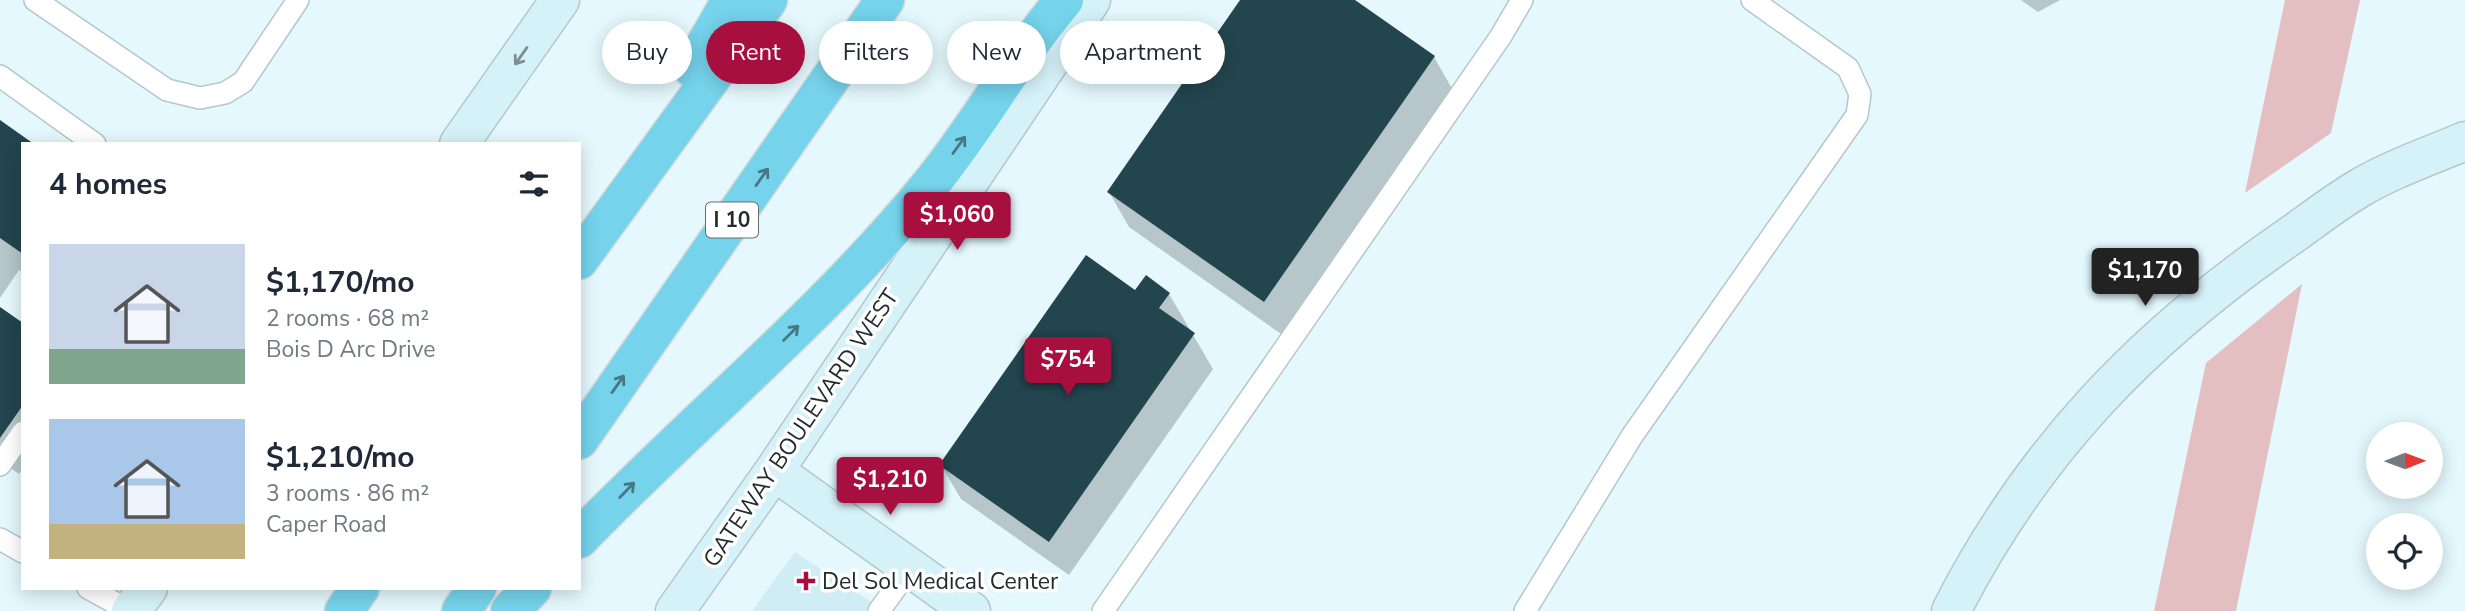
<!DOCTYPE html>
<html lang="en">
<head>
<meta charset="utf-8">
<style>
  :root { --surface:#fff; --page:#f6f6f7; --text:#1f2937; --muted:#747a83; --accent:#a70f3e }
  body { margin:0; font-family:"Nunito Sans",sans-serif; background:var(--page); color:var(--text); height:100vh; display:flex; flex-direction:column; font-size:26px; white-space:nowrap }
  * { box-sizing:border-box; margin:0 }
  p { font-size:23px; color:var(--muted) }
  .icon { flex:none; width:38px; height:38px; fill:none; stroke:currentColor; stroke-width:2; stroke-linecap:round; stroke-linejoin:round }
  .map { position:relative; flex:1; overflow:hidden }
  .panel { position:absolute; left:21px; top:142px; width:560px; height:448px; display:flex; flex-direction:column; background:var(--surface); border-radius:0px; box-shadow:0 4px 18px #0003 }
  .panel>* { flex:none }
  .top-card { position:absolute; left:602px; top:21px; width:665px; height:63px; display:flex; gap:14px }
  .needle { width:46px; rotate:89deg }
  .controls { position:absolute; left:2366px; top:422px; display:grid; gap:14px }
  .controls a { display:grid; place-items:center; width:77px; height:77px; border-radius:50%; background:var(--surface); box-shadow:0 4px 18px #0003; font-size:35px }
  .price { position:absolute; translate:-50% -60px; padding:0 16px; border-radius:7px; background:var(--accent); color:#fff; font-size:23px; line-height:46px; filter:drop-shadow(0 2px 4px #0008) }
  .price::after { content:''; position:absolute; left:50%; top:42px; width:21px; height:16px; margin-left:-10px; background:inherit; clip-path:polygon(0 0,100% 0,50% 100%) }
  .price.selected { background:#222; color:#fff }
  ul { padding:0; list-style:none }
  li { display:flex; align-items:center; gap:21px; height:175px; padding:0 28px }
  li span { display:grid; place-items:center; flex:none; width:196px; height:140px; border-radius:0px; color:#555 }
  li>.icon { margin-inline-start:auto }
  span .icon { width:84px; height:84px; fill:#fffc; stroke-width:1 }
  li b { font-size:30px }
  h2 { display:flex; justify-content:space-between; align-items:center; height:84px; padding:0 28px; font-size:30px }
  .tag { padding:0 24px; border-radius:32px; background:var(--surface); box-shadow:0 4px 18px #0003; font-size:24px; line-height:63px }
  .tag.selected { background:var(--accent); color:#fff }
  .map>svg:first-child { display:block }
  .built { fill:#d0edf5 }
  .green { fill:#e3bfc2 }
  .shadow { fill:#0003 }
  .building { fill:#23454e }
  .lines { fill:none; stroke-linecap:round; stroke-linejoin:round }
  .lane-casing { stroke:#b4c7cc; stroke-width:24 }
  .secondary-casing { stroke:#b4c7cc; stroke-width:41 }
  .highway-casing { stroke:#d8d9d9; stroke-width:41 }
  .lane { stroke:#fff; stroke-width:21 }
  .secondary { stroke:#d6f2f9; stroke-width:38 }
  .highway { stroke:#75d3eb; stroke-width:38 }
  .oneway { stroke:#7d8e93 }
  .oneway2 { stroke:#487782 }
  .poi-dot { fill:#a70f3e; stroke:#fff; stroke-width:2.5 }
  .labels { text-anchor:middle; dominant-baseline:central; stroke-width:7; stroke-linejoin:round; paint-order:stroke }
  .shield { fill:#fff; stroke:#666b6c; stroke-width:2 }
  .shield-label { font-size:21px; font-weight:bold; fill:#242b2d }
  .street-label { font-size:23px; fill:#242b2d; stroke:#fff }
  .poi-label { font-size:23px; fill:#242b2d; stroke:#fff; text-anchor:start }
</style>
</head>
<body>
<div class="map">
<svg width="2465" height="611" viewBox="0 0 2465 611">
  <rect width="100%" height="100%" fill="#e4f8fe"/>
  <path class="built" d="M795,552L885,611H752Z"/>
  <path class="green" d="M2285,0H2360L2331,133L2245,193Z
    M2302,284L2236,611H2154L2206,363Z"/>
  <path class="shadow" d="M1242,0H1352L1434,57L1454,92L1284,336L1129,227L1109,192Z
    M2021,0H2060L2038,12Z
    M0,122L23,144V273L19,270L0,298Z
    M1136,292L1169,294L1213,369L1069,575L961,499L941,465Z
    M0,309L23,325V468L19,474L0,461Z"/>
  <path class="building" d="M1240,0H1355L1435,56L1264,302L1107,192Z
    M0,120L34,144H23V254L0,238Z
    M1086,255L1135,290L1146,275L1170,293L1159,308L1195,333L1049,542L939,465Z
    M0,307L23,323V405L0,438Z"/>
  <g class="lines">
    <g class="lane-casing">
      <path id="lane" d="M35,0L167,90L200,98L225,93L243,82L298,0
        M0,76L95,144
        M0,465L23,432
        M0,539L23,552
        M88,588L130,611
        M879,611L910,568
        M1103,611L1501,36L1522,0
        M1525,611L1632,436L1857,115L1860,94L1848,68L1752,0"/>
    </g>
    <g class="secondary-casing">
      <path id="secondary" d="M459,144L560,0
        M774,471L971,611
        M131,611L148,588
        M675,611L774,471L1091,0
        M1951,611C2033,450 2144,336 2293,234C2314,219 2336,202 2358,189C2391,169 2430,156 2465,141"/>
    </g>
    <g class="highway-casing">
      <path id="highway" d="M692,68L731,0
        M579,260L768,0
        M579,440L885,0
        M579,539C694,420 825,314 930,185C978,126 1015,58 1064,0
        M344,611L360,588
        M461,611L477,588
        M510,611L532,588"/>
    </g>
    <use href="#lane" class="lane"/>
    <use href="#secondary" class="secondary"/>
    <use href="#highway" class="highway"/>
  </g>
  <defs><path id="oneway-shaft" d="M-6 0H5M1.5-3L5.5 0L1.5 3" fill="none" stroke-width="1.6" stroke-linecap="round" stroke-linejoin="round" transform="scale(1.75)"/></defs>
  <use class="oneway" href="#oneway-shaft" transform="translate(521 56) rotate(125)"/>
  <g class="oneway2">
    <use href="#oneway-shaft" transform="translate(959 145) rotate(-54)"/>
    <use href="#oneway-shaft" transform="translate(762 177) rotate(-55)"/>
    <use href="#oneway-shaft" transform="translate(791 333) rotate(-45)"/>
    <use href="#oneway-shaft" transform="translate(618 384) rotate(-55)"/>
    <use href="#oneway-shaft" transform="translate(627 490) rotate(-46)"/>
  </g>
  <path class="poi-dot" d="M802.5 570.5h7v7h7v7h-7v7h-7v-7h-7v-7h7z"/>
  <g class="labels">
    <rect class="shield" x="706" y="202.5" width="52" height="35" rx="5"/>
    <g class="shield-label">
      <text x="732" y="220">I 10</text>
    </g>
    <g class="street-label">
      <text transform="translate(801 428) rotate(-56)">GATEWAY BOULEVARD WEST</text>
    </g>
    <g class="poi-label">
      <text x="822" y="581">Del Sol Medical Center</text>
    </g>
  </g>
</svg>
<div class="controls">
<a><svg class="needle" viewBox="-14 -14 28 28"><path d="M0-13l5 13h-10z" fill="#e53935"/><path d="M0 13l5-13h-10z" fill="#747a83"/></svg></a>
<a><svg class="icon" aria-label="locate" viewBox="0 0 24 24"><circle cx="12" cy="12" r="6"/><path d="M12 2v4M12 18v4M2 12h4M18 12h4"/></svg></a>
</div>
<b class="price" style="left:957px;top:252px">$1,060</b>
<b class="price selected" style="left:2145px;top:308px">$1,170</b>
<b class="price" style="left:1068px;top:397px">$754</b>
<b class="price" style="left:890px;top:517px">$1,210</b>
<div class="top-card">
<a class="tag">Buy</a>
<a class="tag selected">Rent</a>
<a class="tag">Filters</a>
<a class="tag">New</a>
<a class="tag">Apartment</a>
</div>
<section class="panel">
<h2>4 homes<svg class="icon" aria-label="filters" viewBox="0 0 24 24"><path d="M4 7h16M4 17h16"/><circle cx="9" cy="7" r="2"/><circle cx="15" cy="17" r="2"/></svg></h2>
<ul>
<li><span style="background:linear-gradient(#c9d6e8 75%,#7fa58c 0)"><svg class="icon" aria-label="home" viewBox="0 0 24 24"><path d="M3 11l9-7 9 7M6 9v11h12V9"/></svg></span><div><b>$1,170/mo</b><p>2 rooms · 68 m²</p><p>Bois D Arc Drive</p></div></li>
<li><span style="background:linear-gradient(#a9c7e8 75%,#c2b280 0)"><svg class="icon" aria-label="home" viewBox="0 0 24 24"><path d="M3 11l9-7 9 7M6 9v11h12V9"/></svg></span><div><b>$1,210/mo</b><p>3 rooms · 86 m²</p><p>Caper Road</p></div></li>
</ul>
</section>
</div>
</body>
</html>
